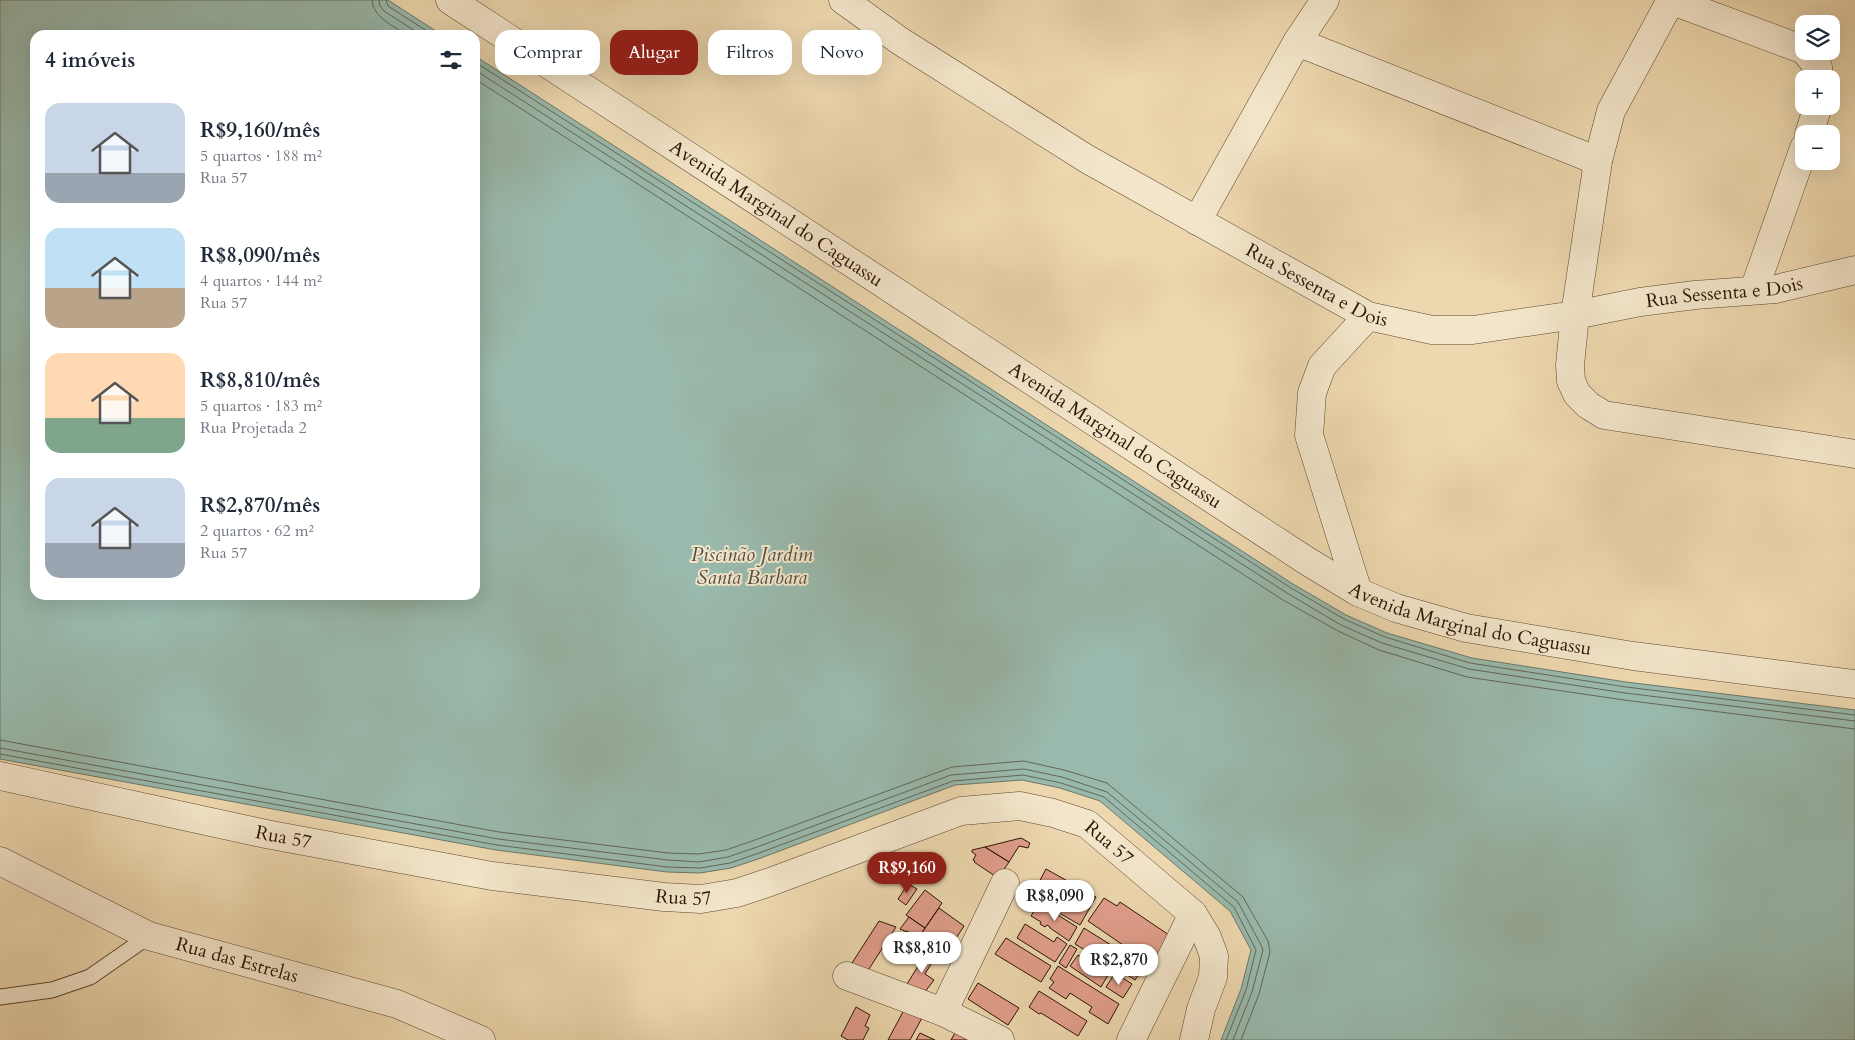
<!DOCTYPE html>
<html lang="pt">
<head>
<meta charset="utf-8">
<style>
  :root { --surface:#fff; --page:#f2f2f3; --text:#1f2937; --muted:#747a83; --accent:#8f2418 }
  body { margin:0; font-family:Cardo,serif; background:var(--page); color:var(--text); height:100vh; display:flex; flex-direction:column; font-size:19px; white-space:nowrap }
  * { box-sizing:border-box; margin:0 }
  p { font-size:16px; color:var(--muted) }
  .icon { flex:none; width:28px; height:28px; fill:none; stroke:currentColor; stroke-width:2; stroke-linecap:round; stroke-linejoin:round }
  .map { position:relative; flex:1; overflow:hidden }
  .side { position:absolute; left:30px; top:30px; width:450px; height:570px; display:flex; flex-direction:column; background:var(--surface); border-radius:15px; box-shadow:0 5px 20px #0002 }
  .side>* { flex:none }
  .guide { position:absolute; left:495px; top:30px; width:475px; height:45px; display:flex; gap:10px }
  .fabs { position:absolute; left:1795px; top:15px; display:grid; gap:10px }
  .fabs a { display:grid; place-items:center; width:45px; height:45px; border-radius:10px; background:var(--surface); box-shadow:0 5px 20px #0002; font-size:25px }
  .price { position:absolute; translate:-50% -42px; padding:0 11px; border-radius:18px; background:#fff; color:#222; font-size:16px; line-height:32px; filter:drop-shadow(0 1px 2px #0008) }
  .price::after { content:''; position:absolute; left:50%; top:30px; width:15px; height:11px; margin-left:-8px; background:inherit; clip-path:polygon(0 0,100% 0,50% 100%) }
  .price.on { background:var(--accent); color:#fff }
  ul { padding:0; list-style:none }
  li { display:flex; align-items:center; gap:15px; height:125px; padding:0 15px }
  li span { display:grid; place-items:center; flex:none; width:140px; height:100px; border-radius:15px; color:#555 }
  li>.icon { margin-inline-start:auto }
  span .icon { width:60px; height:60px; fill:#fffc; stroke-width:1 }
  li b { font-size:21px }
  h2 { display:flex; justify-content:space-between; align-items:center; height:60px; padding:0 15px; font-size:21px }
  .chip { padding:0 18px; border-radius:15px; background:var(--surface); box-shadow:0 5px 20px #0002; font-size:18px; line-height:45px }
  .chip.on { background:var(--accent); color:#fff }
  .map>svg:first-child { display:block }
  .water { fill:#99b9ac; stroke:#6d7769 }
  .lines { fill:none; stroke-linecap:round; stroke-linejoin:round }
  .shore { stroke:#626658; stroke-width:1 }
  .building { fill:#e19e8b; stroke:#2a1405 }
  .lane-casing { stroke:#5b452f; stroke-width:17 }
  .street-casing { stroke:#5b452f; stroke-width:29 }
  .lane { stroke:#f3e5ca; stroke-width:15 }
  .street { stroke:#f3e5ca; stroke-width:28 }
  .labels { text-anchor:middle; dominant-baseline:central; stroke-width:4; stroke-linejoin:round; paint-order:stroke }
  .street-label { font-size:19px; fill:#2a1405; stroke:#f3e5ca }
  .water-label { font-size:20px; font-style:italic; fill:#514e3f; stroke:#f3e5ca }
</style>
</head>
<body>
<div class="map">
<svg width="1855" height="1040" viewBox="0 0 1855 1040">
  <rect width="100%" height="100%" fill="#edd7ae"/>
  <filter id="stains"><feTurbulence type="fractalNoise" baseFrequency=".004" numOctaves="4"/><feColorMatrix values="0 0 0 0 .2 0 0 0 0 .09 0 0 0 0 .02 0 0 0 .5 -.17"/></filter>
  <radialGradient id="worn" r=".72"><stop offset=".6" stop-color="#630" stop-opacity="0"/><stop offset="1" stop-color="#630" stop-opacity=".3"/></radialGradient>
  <path class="water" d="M0,0H388L442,35H35V595H475V56L1293,584L1346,615L1387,633L1472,658L1626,682L1855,710V1040H1221L1241,989L1251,950L1230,911L1100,801L1060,788L1022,780L955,785L761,858L731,868L700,873L667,872L496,850L0,759Z"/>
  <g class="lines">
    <path class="shore" d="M372,0C373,18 394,26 407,35
      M379,0L380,6L384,11L421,35
      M386,0L388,6L433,35
      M475,62L1291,588L1344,619L1385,637L1470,663L1626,687L1855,715
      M475,70L1287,593L1341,625L1382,643L1469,669L1625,693L1855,721
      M475,79L1283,600L1338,631L1379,650L1467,677L1624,700L1855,729
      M0,740L499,832L668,853L699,854L726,850L755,840L952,767L1024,761L1064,770L1107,783L1243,897L1268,941L1270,952L1259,994L1241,1040
      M0,748L498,839L668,860L699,862L728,857L757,847L951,775L1024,769L1062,777L1107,792L1238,902L1261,945L1263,950L1252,992L1233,1040
      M0,754L497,845L667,867L700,868L730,863L759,853L953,781L1023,775L1061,783L1104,797L1234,907L1256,950L1246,990L1226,1040"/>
  </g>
  <path class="building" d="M1021,838L1030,843L1028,848L1019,846L1009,862L985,847Z
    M985,847L1009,862L998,878L974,862L975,861L973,860L976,855L972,852V850Z
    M1046,869L1096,897L1080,925L1047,906L1055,893L1038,884Z
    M908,884L917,889L906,905L898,899Z
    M925,890L942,903L925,928L906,915Z
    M1104,898L1117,906L1120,902L1175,939L1155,967L1088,921Z
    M1037,906L1043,910L1045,907L1077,927L1069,941L1050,928V927L1047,925L1045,927L1040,924L1041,922L1031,916Z
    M939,908L964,926L945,955L919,937Z
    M909,917L925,928L919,937L900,929Z
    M879,921L896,927L867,972L852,963Z
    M1025,924L1054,942L1057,937L1067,944L1055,962L1017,938Z
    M1084,928L1111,945L1101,960L1075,944Z
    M906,931L919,937L910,950L898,943Z
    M1006,938L1051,966L1041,982L995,954Z
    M931,945L939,951L925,974L934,980L921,997L904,989Z
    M1070,945L1077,949L1066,968L1059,963Z
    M1116,948L1145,966L1135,980L1107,962Z
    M1078,955L1108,975L1101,987L1070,966Z
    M1058,966L1119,1004L1108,1024L1089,1012L1092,1007L1070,993L1066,999L1049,988L1054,982L1050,979Z
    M1115,973L1132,984L1123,998L1106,987Z
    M978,983L1019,1008L1008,1025L968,999Z
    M1039,991L1087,1021L1078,1036L1041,1013L1039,1014L1029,1007Z
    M856,1007L870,1015L865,1026L869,1028L863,1040H848L841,1036Z
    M905,1008L923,1016L910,1040H888Z
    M956,1031L969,1037L968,1040H951Z
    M920,1033L935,1040H916Z"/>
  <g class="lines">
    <g class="lane-casing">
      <path id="lane" d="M0,997L52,990L90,977L149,936"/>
    </g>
    <g class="street-casing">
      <g id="street">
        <path id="s1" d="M450,0L1307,561L1358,592L1396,608L1466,628L1633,656L1855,684"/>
        <path id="s2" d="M843,0L900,41L1087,159L1368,316L1432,330H1473L1575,315L1640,302L1695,295L1776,289L1855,270"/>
        <path d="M1670,0L1804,50"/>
        <path d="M1671,0L1611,111L1598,161L1575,315L1570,365L1571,381L1577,394L1588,405L1604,415L1855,454"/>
        <path d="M1297,42L1325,0"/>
        <path d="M1805,51L1818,67L1819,79"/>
        <path d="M1809,134L1818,106"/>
        <path d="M1197,221L1297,42L1598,161"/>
        <path d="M1754,290L1804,148"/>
        <path d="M1358,592L1309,435L1312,393L1322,366L1368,316"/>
        <path id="s3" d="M0,776L266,834L492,876L664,897L701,899L737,893L770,882L961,811L1020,806L1053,813L1087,824L1193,914L1207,937L1214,956L1213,977L1201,1009L1194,1040"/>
        <path id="s4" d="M0,861L149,936L397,1004L481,1040"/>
        <path d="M847,976L943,1012L1000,1040"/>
        <path d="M943,1012L1005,883"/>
        <path d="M1131,1040L1193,914"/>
      </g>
    </g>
    <use href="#lane" class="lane"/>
    <use href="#street" class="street"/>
  </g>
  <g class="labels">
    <g class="street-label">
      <text stroke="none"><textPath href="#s1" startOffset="390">Avenida Marginal do Caguassu</textPath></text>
      <text stroke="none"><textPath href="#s2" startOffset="554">Rua Sessenta e Dois</textPath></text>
      <text stroke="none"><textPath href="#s2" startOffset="974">Rua Sessenta e Dois</textPath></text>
      <text stroke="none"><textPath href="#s1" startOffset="795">Avenida Marginal do Caguassu</textPath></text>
      <text stroke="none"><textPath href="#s1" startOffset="1200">Avenida Marginal do Caguassu</textPath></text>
      <text stroke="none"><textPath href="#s3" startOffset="290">Rua 57</textPath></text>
      <text stroke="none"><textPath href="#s3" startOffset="1145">Rua 57</textPath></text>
      <text stroke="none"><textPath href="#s3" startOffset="695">Rua 57</textPath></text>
      <text stroke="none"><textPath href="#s4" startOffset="258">Rua das Estrelas</textPath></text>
    </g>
    <g class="water-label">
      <text x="752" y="554">Piscinão Jardim<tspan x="752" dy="23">Santa Barbara</tspan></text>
    </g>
  </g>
  <rect width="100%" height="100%" filter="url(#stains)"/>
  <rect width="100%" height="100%" fill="url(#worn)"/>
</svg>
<div class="fabs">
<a><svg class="icon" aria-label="layers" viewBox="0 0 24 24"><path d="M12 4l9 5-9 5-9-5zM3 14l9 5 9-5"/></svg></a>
<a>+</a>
<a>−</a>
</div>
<b class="price on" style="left:907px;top:894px">R$9,160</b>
<b class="price" style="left:1055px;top:922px">R$8,090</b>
<b class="price" style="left:922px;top:974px">R$8,810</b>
<b class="price" style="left:1119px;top:986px">R$2,870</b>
<div class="guide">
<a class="chip">Comprar</a>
<a class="chip on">Alugar</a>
<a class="chip">Filtros</a>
<a class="chip">Novo</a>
</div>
<section class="side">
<h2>4 imóveis<svg class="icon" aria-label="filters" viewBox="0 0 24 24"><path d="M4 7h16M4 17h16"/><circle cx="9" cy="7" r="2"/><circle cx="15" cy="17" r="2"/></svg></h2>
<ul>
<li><span style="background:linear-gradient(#c9d6e8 70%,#9aa5b1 0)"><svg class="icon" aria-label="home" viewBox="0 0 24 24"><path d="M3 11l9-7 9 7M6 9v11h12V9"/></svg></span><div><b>R$9,160/mês</b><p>5 quartos · 188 m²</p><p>Rua 57</p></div></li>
<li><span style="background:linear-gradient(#bfe0f5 60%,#b9a48a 0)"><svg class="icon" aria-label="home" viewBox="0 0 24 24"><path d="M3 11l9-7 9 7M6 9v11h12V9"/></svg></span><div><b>R$8,090/mês</b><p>4 quartos · 144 m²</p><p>Rua 57</p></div></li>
<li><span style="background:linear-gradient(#ffd9b3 65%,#7fa58c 0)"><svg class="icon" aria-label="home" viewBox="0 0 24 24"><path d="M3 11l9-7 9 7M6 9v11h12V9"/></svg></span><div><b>R$8,810/mês</b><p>5 quartos · 183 m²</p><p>Rua Projetada 2</p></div></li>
<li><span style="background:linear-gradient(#c9d6e8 65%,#9aa5b1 0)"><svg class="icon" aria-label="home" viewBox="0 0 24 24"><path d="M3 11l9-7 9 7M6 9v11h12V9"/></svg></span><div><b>R$2,870/mês</b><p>2 quartos · 62 m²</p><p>Rua 57</p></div></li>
</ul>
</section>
</div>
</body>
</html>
